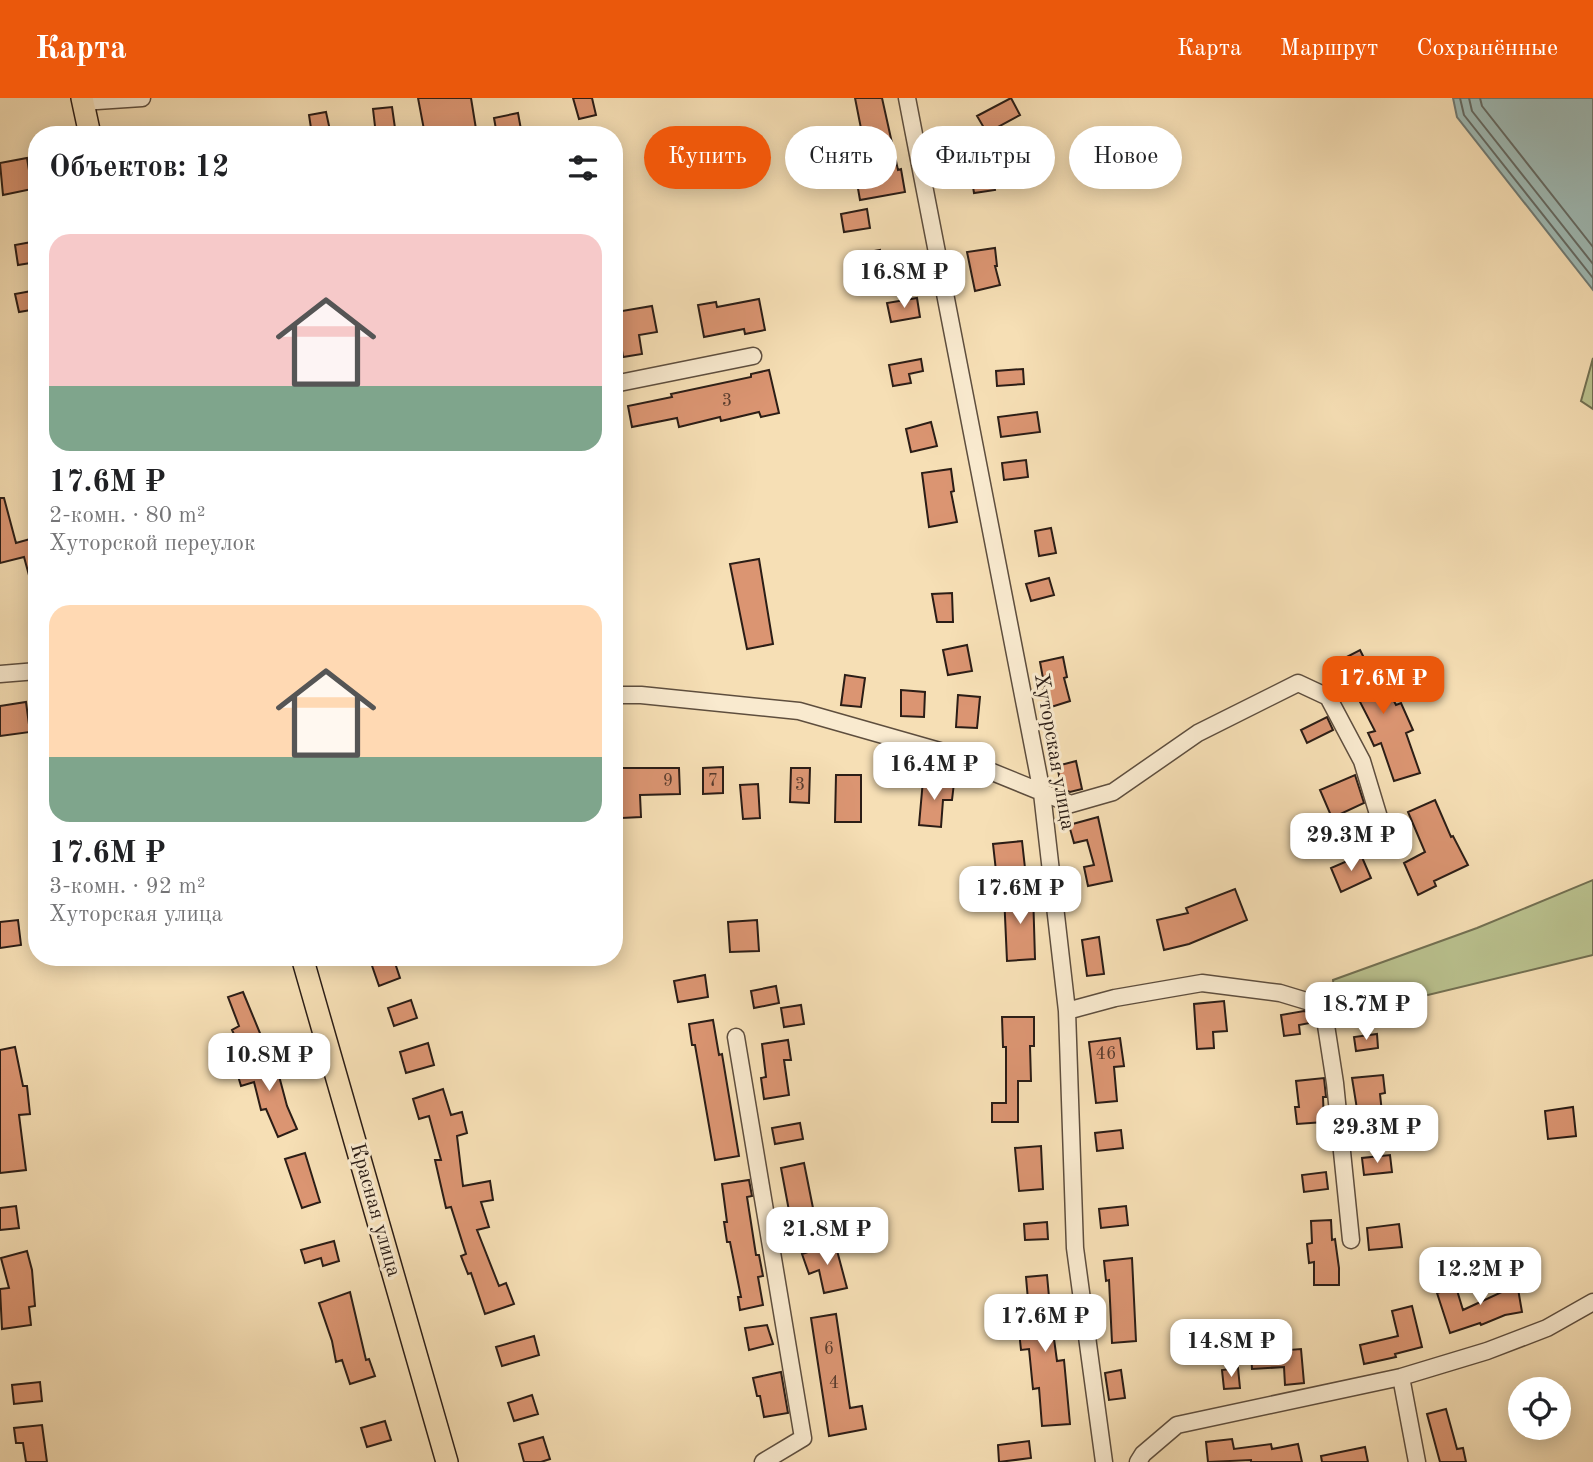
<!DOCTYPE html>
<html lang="ru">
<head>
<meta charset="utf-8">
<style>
  :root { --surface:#fff; --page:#f6f6f6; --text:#202124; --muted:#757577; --accent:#ea580c }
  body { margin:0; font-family:"Old Standard TT",serif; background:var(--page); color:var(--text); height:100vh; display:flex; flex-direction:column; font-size:26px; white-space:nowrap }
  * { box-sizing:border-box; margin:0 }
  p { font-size:23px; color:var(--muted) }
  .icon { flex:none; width:38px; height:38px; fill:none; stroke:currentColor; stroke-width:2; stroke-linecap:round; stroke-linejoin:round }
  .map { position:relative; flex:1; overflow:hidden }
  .panel { position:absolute; left:28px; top:28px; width:595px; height:840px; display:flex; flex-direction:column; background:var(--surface); border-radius:28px; box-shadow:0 4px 18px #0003 }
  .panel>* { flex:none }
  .banner { position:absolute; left:644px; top:28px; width:665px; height:63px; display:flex; gap:14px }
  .buttons { position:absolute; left:1508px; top:1279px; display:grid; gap:14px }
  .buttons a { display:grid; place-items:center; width:63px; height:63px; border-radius:50%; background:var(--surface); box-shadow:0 4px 18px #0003; font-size:35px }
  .price { position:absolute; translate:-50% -60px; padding:0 16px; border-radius:14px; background:#fff; color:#222; font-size:23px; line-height:46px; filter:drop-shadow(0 2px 4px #0008) }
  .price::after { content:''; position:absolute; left:50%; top:42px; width:21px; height:16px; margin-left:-10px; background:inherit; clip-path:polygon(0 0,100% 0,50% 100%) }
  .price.current { background:var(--accent); color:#fff }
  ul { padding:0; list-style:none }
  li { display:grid; align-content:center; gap:14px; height:371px; padding:0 21px }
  li span { display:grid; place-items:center; height:217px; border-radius:21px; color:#555 }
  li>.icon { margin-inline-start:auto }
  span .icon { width:126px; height:126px; fill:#fffc; stroke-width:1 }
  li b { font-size:30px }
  h2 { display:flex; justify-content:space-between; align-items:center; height:84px; padding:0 21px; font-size:30px }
  .chip { padding:0 24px; border-radius:32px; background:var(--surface); box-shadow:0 4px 18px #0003; font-size:24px; line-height:63px }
  .chip.current { background:var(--accent); color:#fff }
  header { display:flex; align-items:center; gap:42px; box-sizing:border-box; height:98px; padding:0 35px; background:var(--accent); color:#fff }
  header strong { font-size:33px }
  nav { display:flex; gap:38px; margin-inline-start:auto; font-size:24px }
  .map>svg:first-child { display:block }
  .green { fill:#bac28f; stroke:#727052; stroke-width:2 }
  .water { fill:#9fbbb6; stroke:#717c76; stroke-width:2 }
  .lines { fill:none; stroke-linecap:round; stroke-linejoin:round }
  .shore { stroke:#656c66; stroke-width:2 }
  .building { fill:#db9572; stroke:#2b1d16; stroke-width:2 }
  .minor-casing { stroke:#5e4e3e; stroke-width:19 }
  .major-casing { stroke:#2b1d16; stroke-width:24 }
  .minor { stroke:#f9eacf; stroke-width:16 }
  .major { stroke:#f6dfb5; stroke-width:21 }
  .labels { text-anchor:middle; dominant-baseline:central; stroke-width:6; stroke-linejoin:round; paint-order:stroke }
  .number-label { font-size:18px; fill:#573b2d }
  .street-label { font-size:21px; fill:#2b1d16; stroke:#f9eacf }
</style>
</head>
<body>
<header>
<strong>Карта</strong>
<nav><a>Карта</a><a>Маршрут</a><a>Сохранённые</a></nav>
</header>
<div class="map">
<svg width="1593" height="1364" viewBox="0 0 1593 1364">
  <rect width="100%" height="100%" fill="#f6dfb5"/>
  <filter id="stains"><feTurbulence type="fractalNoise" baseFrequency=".00286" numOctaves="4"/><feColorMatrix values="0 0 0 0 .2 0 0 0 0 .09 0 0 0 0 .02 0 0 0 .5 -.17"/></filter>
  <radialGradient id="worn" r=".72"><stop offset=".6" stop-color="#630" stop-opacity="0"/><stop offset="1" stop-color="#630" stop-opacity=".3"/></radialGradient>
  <path class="green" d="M1593,260V311L1581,303Z
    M1593,782V857L1337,919L1333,882L1477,830Z"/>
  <path class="water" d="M1453,0H1593V192L1457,19Z"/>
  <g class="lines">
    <path class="shore" d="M1460,0L1464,17L1593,180
      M1469,0L1472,13L1593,166
      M1480,0L1482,8L1593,149"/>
  </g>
  <path class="building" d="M418,0H471L476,31L425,37Z
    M573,0H592L596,17L579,21Z
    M855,0H882L898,72L901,71L905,94L860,102L856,79L870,76Z
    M1011,0L1020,17L987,35L977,18Z
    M392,9L396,37H376L373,11Z
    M326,14L331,37H312L309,17Z
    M518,15L522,37H497L494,20Z
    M27,60L32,91L3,97L0,65Z
    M992,73L995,92L974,95L971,76Z
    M867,111L870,130L844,134L841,116Z
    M37,143V164L18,167L15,147Z
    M995,150L997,168H995L1000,187L975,193L967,154Z
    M880,152L883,173L856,178L852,157Z
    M37,192V211L19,214L15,196Z
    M917,200L920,219L891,224L887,205Z
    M759,201L765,232L745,236L744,231L704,239L698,207L716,204L717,209Z
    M652,208L657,234L639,237L642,256L623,259L616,214Z
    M921,261L923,273L909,276L911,285L893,288L889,267Z
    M1023,271L1024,286L997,288L996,273Z
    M769,272L779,315L761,319L759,314L721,323L720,319L679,329L677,320L632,329L628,308L672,299L671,296L751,279V276Z
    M1037,314L1040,334L1001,339L998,319Z
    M931,324L937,348L911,354L906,331Z
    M1026,362L1028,379L1004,382L1002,365Z
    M951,371L954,393L951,394L957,424L929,429L922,375Z
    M0,400H4L16,445L37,439V492H33L24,459L0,465Z
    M1051,430L1056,455L1039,458L1035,433Z
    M759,461L773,546L747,551L730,466Z
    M1049,480L1054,497L1031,503L1026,486Z
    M952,495L953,524H937L932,496Z
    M967,547L972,573L948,577L943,552Z
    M1360,552L1373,578L1379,575L1396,607L1401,605L1413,632L1406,635L1420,675L1394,683L1381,645L1374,648L1368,635L1375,633L1339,563Z
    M1063,559L1067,579L1064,580L1070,603L1048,610L1043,592L1045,591L1040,564Z
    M845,577L865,580L861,609L841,607Z
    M901,592L925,594L924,619L901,618Z
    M958,597L980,599L977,630L956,629Z
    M26,604L30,634L0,638V608Z
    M1327,619L1333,632L1307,645L1301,632Z
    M1076,663L1082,691L1070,694L1062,691L1057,668Z
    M723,669V695L703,696V670Z
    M620,670H679L680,696L640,697L641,719L622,720Z
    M791,670H810L809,705L790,704Z
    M836,677H861V724H835Z
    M1355,677L1364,705L1332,720L1320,692Z
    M923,682L954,685L952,702H943L941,729L919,727Z
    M758,686L760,720L743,721L740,687Z
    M1435,702L1451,739L1453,738L1468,767L1434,783L1436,788L1418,797L1404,765L1425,754L1408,714Z
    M1098,719L1112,783L1088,788L1084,769L1094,767L1087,742L1074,745L1069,727Z
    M1022,743L1025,770L996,773L993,746Z
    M1361,757L1371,780L1341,794L1331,770Z
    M1235,791L1247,822L1189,846L1164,852L1157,822L1188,815L1186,810Z
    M1033,794L1035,861L1007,863L1004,796Z
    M18,822L21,847L0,850V824Z
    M757,822L759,853L730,854L728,824Z
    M1099,839L1104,876L1087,878L1082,842Z
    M369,859H393L400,880L379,888Z
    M705,877L708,899L678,904L674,883Z
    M776,888L779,905L754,910L751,893Z
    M243,894L262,940L240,949L232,932L239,928L228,899Z
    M411,902L417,920L394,928L388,910Z
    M1224,903L1227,933L1213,934L1214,950L1197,951L1194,906Z
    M801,907L804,926L784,929L781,910Z
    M1304,913L1314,916L1315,924L1299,927L1300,936L1284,938L1281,917Z
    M1002,919H1034V948H1030L1031,983H1018V1024H992V1005H1006V949H1003Z
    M713,922L719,957L722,956L739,1058L715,1062L695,947H692L689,926Z
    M1377,936L1378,950L1356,953L1354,939Z
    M1120,940L1124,968L1114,969L1117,1003L1096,1005L1089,944Z
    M788,942L791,962H784L789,997L764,1001L761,980L766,979L762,946Z
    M428,945L434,967L406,975L400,954Z
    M15,949L23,988H27L30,1016L19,1017L26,1072L0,1075V952Z
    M274,959L287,1008L297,1031L278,1039L266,1011L261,1012L254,984L241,988L236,971Z
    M1383,977L1385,995L1380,996L1384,1033L1361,1036L1352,980Z
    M1324,980L1326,999H1323L1324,1024L1297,1026L1295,1009H1299L1296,983Z
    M443,991L451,1017L462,1014L467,1035L457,1038L463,1088L490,1083L493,1102L481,1104L489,1129L477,1132L499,1188L506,1185L514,1206L485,1216L471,1175L468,1176L461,1158L466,1156L451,1109L446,1110L435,1062H441L429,1018L419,1021L413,1001Z
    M1573,1009L1576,1038L1548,1041L1545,1013Z
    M800,1025L803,1041L775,1046L772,1030Z
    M1121,1032L1123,1050L1097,1053L1095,1035Z
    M1041,1048L1043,1091L1019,1093L1015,1050Z
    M305,1055L320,1104L302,1110L285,1061Z
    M1390,1057L1392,1074L1364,1077L1362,1060Z
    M804,1065L814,1115L826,1113L829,1128L793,1134L781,1070Z
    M1326,1074L1328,1091L1304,1094L1302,1077Z
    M749,1082L752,1098L747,1099L756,1157H759L763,1178L758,1179L763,1207L740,1212L738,1199H741L730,1144H727L724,1124H727L722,1086Z
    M16,1108L19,1130L0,1132V1110Z
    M1126,1108L1128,1127L1101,1130L1099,1111Z
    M1331,1122L1332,1142L1335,1141L1339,1170V1187H1314V1164L1309,1165L1307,1146L1312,1145L1311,1123Z
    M1047,1124L1048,1141L1025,1142L1024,1126Z
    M1399,1126L1402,1149L1369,1152L1367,1130Z
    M334,1143L339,1163L323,1168L321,1160L305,1165L301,1152Z
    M835,1145L847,1190L824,1195L819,1172L809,1176L802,1156Z
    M27,1153L32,1172L35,1208L29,1209L31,1227L2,1231L0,1191L9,1190L1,1160Z
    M1132,1160L1136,1243L1112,1245L1109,1182L1106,1183L1104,1163Z
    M1047,1177L1049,1199L1052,1198L1055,1219H1051L1057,1263L1064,1262L1070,1326L1042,1328L1039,1290L1033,1291L1029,1251L1021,1252L1019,1233L1030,1232L1026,1202H1028L1026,1179Z
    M1516,1179L1522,1214L1505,1217L1481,1227L1480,1225L1450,1235L1437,1195L1456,1189L1463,1212L1502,1194L1500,1182Z
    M350,1194L366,1262L369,1261L375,1278L350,1286L342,1262L336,1264L332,1243L319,1205Z
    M1412,1208L1422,1249L1395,1256L1396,1259L1364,1266L1360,1247L1398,1238L1392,1213Z
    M836,1216L850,1310L862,1308L866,1331L829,1338L811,1220Z
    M767,1227L773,1246L749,1252L745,1230Z
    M534,1238L539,1257L502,1268L496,1249Z
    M1277,1250V1253L1301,1251L1304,1285L1285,1287L1284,1269L1252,1271L1251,1252Z
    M1238,1270L1240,1290L1224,1291L1222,1272Z
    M1121,1272L1125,1300L1109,1302L1105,1275Z
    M781,1274L788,1315L764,1319L760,1298H757L753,1280Z
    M40,1284L42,1303L14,1306L12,1287Z
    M532,1297L538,1316L514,1323L508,1305Z
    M1446,1311L1457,1351L1463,1350L1466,1364H1440L1427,1316Z
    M385,1323L391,1342L367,1349L361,1330Z
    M42,1327L47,1364H26L23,1345H16L14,1330Z
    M543,1339L550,1361L541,1364H524L519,1346Z
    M1232,1341L1234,1351L1271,1346L1272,1351L1298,1346L1302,1364H1251V1362L1208,1364L1206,1344Z
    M1029,1343L1031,1360L999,1364L998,1347Z
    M1365,1349L1368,1364H1322L1321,1358Z"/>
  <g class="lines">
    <g class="minor-casing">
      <path id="minor" d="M907,0L1042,695L1067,913L1075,1150L1104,1364
        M82,4L142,0
        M614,286L753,258
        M0,576L37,573
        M614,597H641L799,613L943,654L1071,706L1113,694L1198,635L1298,585L1328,599L1362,663L1384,736
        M1067,913L1115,900L1202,885L1280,895L1323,908L1335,985L1351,1142
        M736,939L803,1340L763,1364
        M1401,1279L1417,1364
        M1138,1364L1143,1356L1177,1327L1401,1279L1487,1253L1547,1230L1593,1204"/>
    </g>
    <g class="major-casing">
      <path id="major" d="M82,0L90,37
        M302,859L447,1364"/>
    </g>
    <use href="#minor" class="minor"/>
    <use href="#major" class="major"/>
  </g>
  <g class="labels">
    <g class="number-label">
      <text x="727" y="303">3</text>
      <text x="668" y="683">9</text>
      <text x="713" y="683">7</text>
      <text x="800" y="687">3</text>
      <text x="1106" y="956">46</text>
      <text x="829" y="1251">6</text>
      <text x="834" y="1285">4</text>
    </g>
    <g class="street-label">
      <text transform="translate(1054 654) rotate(80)">Хуторская улица</text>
      <text transform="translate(375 1112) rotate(74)">Красная улица</text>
    </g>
  </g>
  <rect width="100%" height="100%" filter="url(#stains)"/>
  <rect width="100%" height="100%" fill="url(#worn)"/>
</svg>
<div class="buttons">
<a><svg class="icon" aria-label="locate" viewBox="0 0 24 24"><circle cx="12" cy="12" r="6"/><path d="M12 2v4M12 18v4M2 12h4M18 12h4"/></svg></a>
</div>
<b class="price" style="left:904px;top:212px">16.8M ₽</b>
<b class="price current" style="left:1383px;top:618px">17.6M ₽</b>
<b class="price" style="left:934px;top:704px">16.4M ₽</b>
<b class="price" style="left:1351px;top:775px">29.3M ₽</b>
<b class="price" style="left:1020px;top:828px">17.6M ₽</b>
<b class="price" style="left:1366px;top:944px">18.7M ₽</b>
<b class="price" style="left:269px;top:995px">10.8M ₽</b>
<b class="price" style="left:1377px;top:1067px">29.3M ₽</b>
<b class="price" style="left:827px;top:1169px">21.8M ₽</b>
<b class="price" style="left:1480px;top:1209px">12.2M ₽</b>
<b class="price" style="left:1045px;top:1256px">17.6M ₽</b>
<b class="price" style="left:1231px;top:1281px">14.8M ₽</b>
<div class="banner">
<a class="chip current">Купить</a>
<a class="chip">Снять</a>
<a class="chip">Фильтры</a>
<a class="chip">Новое</a>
</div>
<section class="panel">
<h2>Объектов: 12<svg class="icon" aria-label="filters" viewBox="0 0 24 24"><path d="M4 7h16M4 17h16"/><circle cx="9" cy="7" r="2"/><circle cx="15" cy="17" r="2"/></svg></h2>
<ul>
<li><span style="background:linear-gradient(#f6c9c9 70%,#7fa58c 0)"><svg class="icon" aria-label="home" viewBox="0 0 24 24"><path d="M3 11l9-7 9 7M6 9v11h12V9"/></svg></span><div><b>17.6M ₽</b><p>2-комн. · 80 m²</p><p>Хуторской переулок</p></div></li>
<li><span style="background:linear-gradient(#ffd9b3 70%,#7fa58c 0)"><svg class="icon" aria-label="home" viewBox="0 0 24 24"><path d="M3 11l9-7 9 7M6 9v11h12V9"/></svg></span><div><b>17.6M ₽</b><p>3-комн. · 92 m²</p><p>Хуторская улица</p></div></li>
</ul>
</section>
</div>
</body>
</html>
